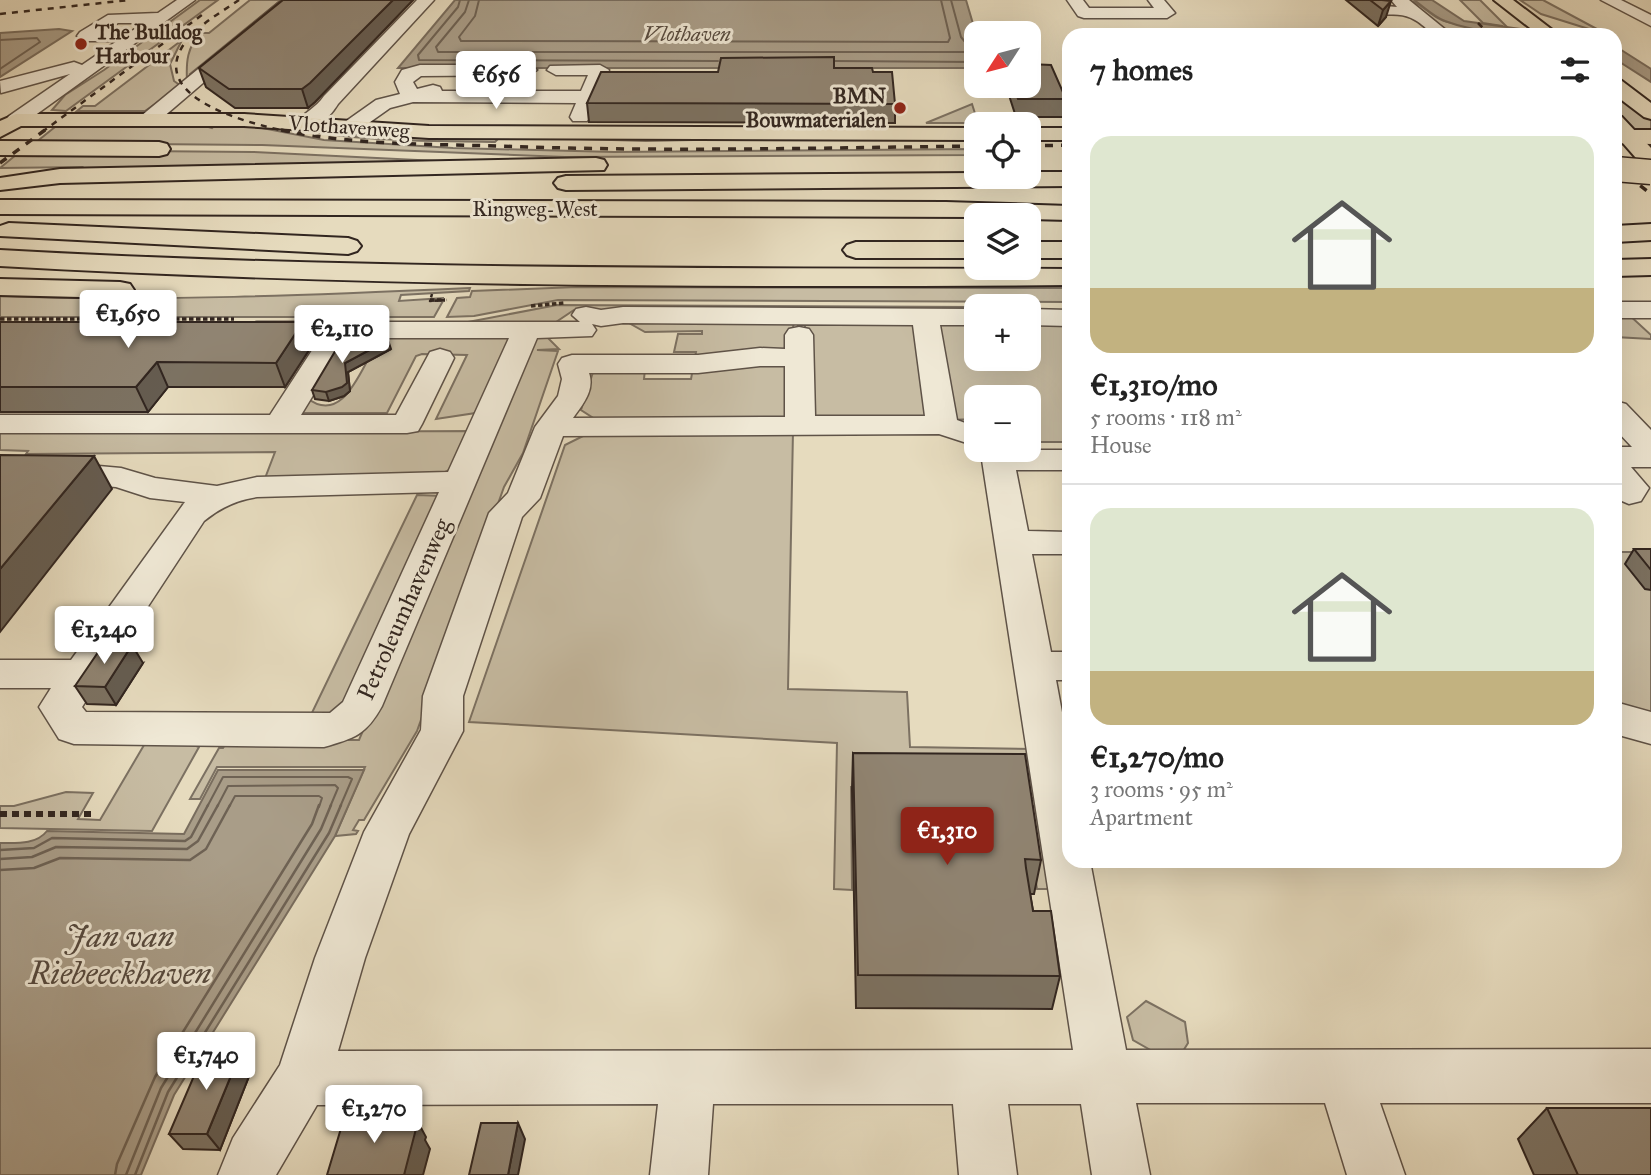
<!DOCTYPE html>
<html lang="en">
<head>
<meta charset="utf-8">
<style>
  :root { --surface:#fff; --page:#f6f6f6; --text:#222; --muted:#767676; --line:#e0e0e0; --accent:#8f2418 }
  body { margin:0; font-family:"IM FELL Great Primer",serif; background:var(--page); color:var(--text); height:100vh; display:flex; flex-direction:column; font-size:26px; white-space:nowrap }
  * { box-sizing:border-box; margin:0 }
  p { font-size:23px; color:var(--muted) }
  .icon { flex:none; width:38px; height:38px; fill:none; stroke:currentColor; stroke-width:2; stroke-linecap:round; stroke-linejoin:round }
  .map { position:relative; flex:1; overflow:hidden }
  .side { position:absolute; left:1062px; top:28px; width:560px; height:840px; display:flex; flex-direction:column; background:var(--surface); border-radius:21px; box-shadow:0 7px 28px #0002 }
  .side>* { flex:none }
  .needle { width:46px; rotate:234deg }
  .buttons { position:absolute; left:964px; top:21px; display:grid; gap:14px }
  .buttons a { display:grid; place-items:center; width:77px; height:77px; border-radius:14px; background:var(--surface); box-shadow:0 7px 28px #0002; font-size:35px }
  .price { position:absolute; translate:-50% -60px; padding:0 16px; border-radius:7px; background:#fff; color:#222; font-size:23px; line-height:46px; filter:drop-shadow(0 2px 4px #0008) }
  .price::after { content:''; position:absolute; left:50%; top:42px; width:21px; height:16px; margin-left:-10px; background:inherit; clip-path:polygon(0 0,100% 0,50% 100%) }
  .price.active { background:var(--accent); color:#fff }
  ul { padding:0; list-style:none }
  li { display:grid; align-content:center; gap:14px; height:371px; padding:0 28px }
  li+li { border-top:2px solid var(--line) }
  li span { display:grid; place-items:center; height:217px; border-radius:21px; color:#555 }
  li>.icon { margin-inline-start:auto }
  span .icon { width:126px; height:126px; fill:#fffc; stroke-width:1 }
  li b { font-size:30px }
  h2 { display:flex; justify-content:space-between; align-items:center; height:84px; padding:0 28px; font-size:30px }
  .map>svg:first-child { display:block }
  .green { fill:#c7bca3; stroke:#7c7162; stroke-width:2 }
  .water { fill:#a99d88; stroke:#796d5e; stroke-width:2 }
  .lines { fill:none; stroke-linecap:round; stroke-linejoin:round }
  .shore-far1 { stroke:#6e6254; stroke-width:2 }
  .shore { stroke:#6e6254; stroke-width:2.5 }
  .minor-casing { stroke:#5f5348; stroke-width:3 }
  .major-casing { stroke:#322620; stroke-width:4 }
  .highway-casing { stroke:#322620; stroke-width:4 }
  .path-far2 { stroke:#322620; stroke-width:2.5; stroke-dasharray:3.5 2.5; stroke-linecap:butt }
  .path-far1 { stroke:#322620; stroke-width:3.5; stroke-dasharray:4.5 2.5; stroke-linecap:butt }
  .path { stroke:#322620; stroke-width:6; stroke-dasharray:7 5; stroke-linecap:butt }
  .minor { fill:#efe8d5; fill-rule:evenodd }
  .major { fill:#e6dbbe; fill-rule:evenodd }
  .highway { fill:#e6dbbe; fill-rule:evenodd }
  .rail-far1 { stroke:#322620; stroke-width:2.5; stroke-dasharray:6 6; stroke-linecap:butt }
  .rail { stroke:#322620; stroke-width:3.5; stroke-dasharray:8 8; stroke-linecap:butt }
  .highway-bridge-casing { stroke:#322620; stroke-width:27; stroke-linecap:butt }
  .highway-bridge { stroke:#e6dbbe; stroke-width:24 }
  .wall { fill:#7c7262; stroke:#322620; stroke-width:2 }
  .shaded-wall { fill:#655c50; stroke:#322620; stroke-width:2 }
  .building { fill:#908472; stroke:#322620; stroke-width:2 }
  .poi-dot { fill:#8f2418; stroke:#efe8d5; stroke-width:2.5 }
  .labels { text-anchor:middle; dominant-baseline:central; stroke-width:6; stroke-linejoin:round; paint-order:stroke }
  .far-poi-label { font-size:21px; font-weight:bold; fill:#322620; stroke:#efe8d5; text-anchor:start }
  .far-water-label { font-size:21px; font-style:italic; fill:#564a3f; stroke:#efe8d5 }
  .far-street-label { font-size:21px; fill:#322620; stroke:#efe8d5 }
  .street-label { font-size:24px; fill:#322620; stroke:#efe8d5 }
  .near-water-label { font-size:32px; font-style:italic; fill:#564a3f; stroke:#efe8d5 }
</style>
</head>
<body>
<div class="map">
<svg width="1651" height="1175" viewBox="0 0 1651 1175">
  <rect width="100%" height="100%" fill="#e6dbbe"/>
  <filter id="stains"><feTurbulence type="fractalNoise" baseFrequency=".00286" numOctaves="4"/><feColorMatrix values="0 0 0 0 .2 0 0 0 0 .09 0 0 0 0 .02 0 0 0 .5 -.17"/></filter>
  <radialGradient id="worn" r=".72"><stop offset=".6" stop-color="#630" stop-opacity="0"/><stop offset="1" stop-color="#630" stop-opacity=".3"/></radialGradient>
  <path class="green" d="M200,0H218L66,111L52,110L65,95L104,70Z
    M250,0H281L190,74L193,77L187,81C186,62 187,47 201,33H209Z
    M1405,0C1419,0 1428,14 1440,19C1453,26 1473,23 1482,35H1450Z
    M1460,0H1480L1513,33L1509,34L1514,35H1495L1490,30L1507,32L1502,26L1483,23Z
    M1520,0H1543L1608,35L1541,14Z
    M182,40L170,64L174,81L181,86L145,111H77L83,106H95Z
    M1615,93L1651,119V134L1633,133L1615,115Z
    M972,104L978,123H926Z
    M60,123L202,125L212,128L216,124L257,127L324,140L453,148L614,152L976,149V155L565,157L262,145L35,143Z
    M271,125L477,136L498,139L495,142C420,141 345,141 271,125Z
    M509,137H838L646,141Z
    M22,150L254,152L479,163L80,170L82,167L0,168Z
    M577,287L1069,288V302L558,300L474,316L447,317L457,298L470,297L472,291Z
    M470,288L469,291L401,295L399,301L444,298L430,301H443L434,317H0V296C153,302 314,295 470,288Z
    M557,305L976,307V313L574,310L556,322H468Z
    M1615,313H1627L1651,335V339L1615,337Z
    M934,320L976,321V359H1029V321L1069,322V442H1031L1032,448H1029V397H976V419L950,420Z
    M794,322L789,350L774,362L788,366L798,419H595L581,410L594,369H645L644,379H691L696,352H674L678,334H702V331L645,332L629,323Z
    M805,322H922L937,420L805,419Z
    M360,337H514L482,412L436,419L467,355L422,354L416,356L387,413H297L307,398C340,424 358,377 371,354L341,344Z
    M531,337H547L559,349L537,350L558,351L523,453L504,487L417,731L364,820H359L353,830L358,831L356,834L335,836L365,767H217L200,799H190L219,748H223L228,740H359Z
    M473,431L456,467L445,472L264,481L275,452L26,454L28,451L0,450V433Z
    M793,431L788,689L907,692L910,747L1034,749L1042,798H1028L1030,806H1044L1049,889H1037L1021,787H851L852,890L834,889L837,743L469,722L565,445L585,435Z
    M417,495L443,496L350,706L308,721Z
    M1615,552H1651V714L1615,703Z
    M147,740H200L196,746L199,747L152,831L0,828V806H14L66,792L93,793L78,819L100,820Z
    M1146,1001L1185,1022L1188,1043L1175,1064L1133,1040L1127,1017Z"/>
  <path class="water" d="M455,0H966L976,34V68H398Z
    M1414,0H1432L1464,21L1564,35C1526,35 1481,35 1445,21C1434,17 1424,7 1414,0Z
    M59,29L72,31L0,77V33Z
    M1615,46L1651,69V82L1615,59Z
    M218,770H364L335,836L174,1095L141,1175H0V843C16,843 36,845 47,831L184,834Z"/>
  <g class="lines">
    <path class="shore-far1" d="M460,0L458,7L418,55L419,60L718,61
      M469,0L465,12L436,47L438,52H967L970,48L961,37L951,0
      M479,0L475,16L459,37L461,41L948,42L950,38L941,0
      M0,40L37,38L40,42L0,69
      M835,61L976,62
      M207,807L223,777H348L352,779L340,807
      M217,807L228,786L335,785L338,788L330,807
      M229,807L235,796H319L322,798L319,807"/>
    <path class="shore" d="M0,850L34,848L52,838L185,841L191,837L208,805
      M0,859L32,857L56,847L187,849L198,841L218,805
      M0,870L34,868L60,858L190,860L206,849L230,805
      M115,1175L117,1164L155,1077L312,824L319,805
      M126,1175L161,1088L321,829L331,805
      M135,1175L168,1092L329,833L341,805"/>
    <g class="minor-casing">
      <path id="minor" d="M177,0H195L23,124H9L6,120L9,116L70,74L1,93L0,81L74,62L82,65L117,41H86L77,36L80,32L108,15L158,13ZM118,23H143L132,31H105Z
        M282,0H300L155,124H141L138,120L141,116Z
        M417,0H434L338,104C330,117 315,133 298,128L295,124C303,113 316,108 324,96Z
        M1067,0H1083L1089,8H1154L1148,0H1164L1175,13L1167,18H1084L1078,16Z
        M1353,0C1371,0 1380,6 1397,7L1391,0H1409L1452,35C1423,35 1432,28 1411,18C1391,8 1375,25 1353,0Z
        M1601,0H1621L1651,15V26Z
        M420,65H528L537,70L528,75L421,76L413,82L417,89L433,85L440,87L442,91H581L588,75H556L547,70L550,66L600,65L609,70L590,117L587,121H573L570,117L576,103L413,102L390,108L356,132H342L339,128L342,124L376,100L400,94L395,82L402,70Z
        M1615,302H1651V318H1615Z
        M586,307L601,310L623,307L976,309V325H940L957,420L976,427V446L939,434L563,436L540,498L522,517L463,696V731L409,834L365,958L338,1051L1073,1050L982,460L975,450H1069V470H1016L1028,531L1069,532V554H1032L1051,652H1069V680H1056L1069,750V861H1090L1126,1050L1651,1049V1103H1380L1405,1175H1347L1325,1103H1136L1150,1175H1092L1081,1104H1008L1017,1175H959L953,1104H713L708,1175H650L658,1104L317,1105L276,1175H218L233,1138L280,1065L315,958L364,832L421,730L423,696L489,513L508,493L535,427L558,396L562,379L558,364L562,358L572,355H698L760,348L785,349V335L789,329L799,327L809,329L813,335L815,416H925L913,325L623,323L601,326L592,324L596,330L592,336L537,338L382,706C366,735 355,738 324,747L74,744L59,739L39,707L51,688H0V660H71L185,502L150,498L116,487L65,483H0V463H65L121,468L155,478L217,486L257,477L448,472L509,338H348L301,415H396L430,352L440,349L450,352L454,358L422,424L418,431L407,433H0V415H270L320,338H257L247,336L243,330L247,324L257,322H580L572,315L576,309ZM760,366H785V417L573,418C583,404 595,390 589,373H698ZM439,492L343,702L330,713L86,712L82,707L204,521C220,508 236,500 257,497Z
        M1029,309L1069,310V326L1029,325Z
        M1615,401L1626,404L1651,430V467H1631L1649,488L1641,501L1629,504L1615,498V447H1632L1615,429Z
        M1615,702L1651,712V744L1615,734Z"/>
    </g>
    <g class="major-casing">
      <path id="major" d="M1494,0H1513L1559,35H1539Z
        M1615,79L1622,81L1651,103V119L1644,117L1615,95Z
        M16,114H244L429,126L976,128V140L429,138L244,126H21L0,137V121Z
        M1615,115L1622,117L1651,148V168L1643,166L1615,134Z
        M1029,128H1069V140H1029Z"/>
    </g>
    <g class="highway-casing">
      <path id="highway" d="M1615,130H1651V144L1615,143Z
        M0,141L159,142L167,144L170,149L167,154L159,156L0,155Z
        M596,158L604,160L607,165L604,170L60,183L0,190V178L60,169Z
        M1029,172H1069V186L566,190L558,188L554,183L558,178L566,176L976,173V177H1029Z
        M0,200L946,202L1069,206V220L1029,219V215L976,217L0,214Z
        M9,223L348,238L357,241L361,246L357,251L348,254L0,236V226Z
        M1651,224V240L1615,242V226Z
        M856,242H976V258H856L847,255L843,250L847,245Z
        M1029,242H1069V258H1029Z
        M0,250C356,270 712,268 1069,269V285C713,288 356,286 0,266Z
        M1651,259V275L1615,276V260Z
        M0,279L120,282L130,284L134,290L130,296L120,298L0,295Z"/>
    </g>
    <path class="path-far2" d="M432,294L430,301L447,300"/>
    <path class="path-far1" d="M430,300H445
      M986,304H1019
      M531,306L564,303
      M0,319H234"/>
    <path class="path" d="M0,814H92"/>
    <use href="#minor" class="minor"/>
    <use href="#major" class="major"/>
    <use href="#highway" class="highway"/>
    <path class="rail-far1" d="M239,0C220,13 198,25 184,44C146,100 256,125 290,132
      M0,14L129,0
      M1478,23L1490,35
      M42,132L206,12"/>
    <path class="rail" d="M281,130C352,145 426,144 498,146C658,152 817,148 976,146
      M1029,146L1069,145
      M0,163L45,130
      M1615,166L1651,194"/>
    <g class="highway-bridge-casing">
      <path id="highway-bridge" d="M1615,169L1651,172"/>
    </g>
    <use href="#highway-bridge" class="highway-bridge"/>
  </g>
  <path class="wall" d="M283,0H413L315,102L308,108H235L206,87L199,68Z
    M1346,0H1382L1386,17L1378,26Z
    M834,68L873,72L895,104V123L589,122L587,103L718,72Z
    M1006,86H1029L1066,99L1063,117H1016Z
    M0,322H303L311,347L285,387H168L148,412H0Z
    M391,349L348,372L350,391L344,396L329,401L315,399L312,390Z
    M1634,549H1651V590L1645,589L1625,564Z
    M143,663L116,705L87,704L75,686Z
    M853,753L1041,860L1034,894H1030L1033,911L1060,976L1052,1009L856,1008L852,789Z
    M242,1049L253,1066L220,1150L183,1149L169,1134Z
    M1547,1108L1651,1175H1534L1518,1139Z"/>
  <path class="shaded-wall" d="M393,0H413L315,102L308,108L302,89Z
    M1391,1L1386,17L1378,26L1383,10Z
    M303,322L311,347L285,387L276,363Z
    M388,340L391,349L348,372L350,391L344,396L329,401L326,392L345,363Z
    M157,362L168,387L148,412L136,387Z
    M94,456L112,489L0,632V569Z
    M132,645L143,663L116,705L105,687Z
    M242,1049L253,1066L220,1150L207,1134Z
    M413,1113L426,1137L425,1140L430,1149L423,1175H404L410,1125Z
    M518,1123L525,1139L518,1175H508Z"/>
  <path class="building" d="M283,0H393L310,83L302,89H229L199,68Z
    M1370,0H1382L1391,1L1383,10Z
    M834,57V68H872L873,72H892L895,104L587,103L601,72H718L721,58Z
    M1029,64L1051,65L1066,99H1018L1014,86H1029Z
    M0,322H303L276,363L157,362L136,387H0Z
    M388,340L345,363L347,383L342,387L326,392L312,390L340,343Z
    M0,455L94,456L0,569Z
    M1634,549H1651V570Z
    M103,645H132L105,687L75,686Z
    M853,753L1025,754L1041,860L1025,859L1026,868L1033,911H1051L1060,976L858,975Z
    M206,1048L242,1049L207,1134H169Z
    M1547,1108H1651V1175H1578Z
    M353,1113H413L410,1125H417L404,1175H327L342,1125H350Z
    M481,1123H518L508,1175H469Z"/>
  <g class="poi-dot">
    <circle cx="81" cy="44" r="7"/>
    <circle cx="900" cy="108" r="7"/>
  </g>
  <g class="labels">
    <g class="far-poi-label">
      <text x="95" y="32">The Bulldog<tspan x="95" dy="24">Harbour</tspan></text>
      <text x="886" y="96" text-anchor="end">BMN<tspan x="886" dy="24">Bouwmaterialen</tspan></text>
    </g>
    <g class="far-water-label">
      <text x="687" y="34">Vlothaven</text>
    </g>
    <g class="far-street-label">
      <text transform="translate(349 127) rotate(4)">Vlothavenweg</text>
      <text x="535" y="209">Ringweg-West</text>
    </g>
    <g class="street-label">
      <text transform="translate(404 609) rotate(-66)">Petroleumhavenweg</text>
    </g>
    <g class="near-water-label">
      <text x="120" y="936">Jan van<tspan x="120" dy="37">Riebeeckhaven</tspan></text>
    </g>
  </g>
  <rect width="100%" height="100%" filter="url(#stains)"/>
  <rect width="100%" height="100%" fill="url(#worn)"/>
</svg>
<div class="buttons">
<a><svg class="needle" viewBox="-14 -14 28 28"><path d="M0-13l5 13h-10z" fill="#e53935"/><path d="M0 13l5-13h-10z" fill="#767676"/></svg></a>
<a><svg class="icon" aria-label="locate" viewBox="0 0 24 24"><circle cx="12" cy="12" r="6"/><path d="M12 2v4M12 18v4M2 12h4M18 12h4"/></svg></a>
<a><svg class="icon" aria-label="layers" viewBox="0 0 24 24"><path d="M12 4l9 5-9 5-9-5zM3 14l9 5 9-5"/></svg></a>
<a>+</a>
<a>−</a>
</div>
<b class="price" style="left:496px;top:111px">€656</b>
<b class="price" style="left:128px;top:350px">€1,650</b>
<b class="price" style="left:342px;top:365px">€2,110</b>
<b class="price" style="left:104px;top:666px">€1,240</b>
<b class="price active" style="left:947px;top:867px">€1,310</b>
<b class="price" style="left:206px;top:1092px">€1,740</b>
<b class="price" style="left:374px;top:1145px">€1,270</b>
<section class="side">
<h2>7 homes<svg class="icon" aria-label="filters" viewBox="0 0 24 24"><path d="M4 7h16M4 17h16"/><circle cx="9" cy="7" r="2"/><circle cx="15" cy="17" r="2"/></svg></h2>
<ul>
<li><span style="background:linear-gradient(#dfe7d0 70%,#c2b280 0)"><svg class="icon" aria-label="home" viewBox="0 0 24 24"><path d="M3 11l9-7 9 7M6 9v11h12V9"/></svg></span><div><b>€1,310/mo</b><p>5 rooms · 118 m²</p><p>House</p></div></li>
<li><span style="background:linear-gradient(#dfe7d0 75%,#c2b280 0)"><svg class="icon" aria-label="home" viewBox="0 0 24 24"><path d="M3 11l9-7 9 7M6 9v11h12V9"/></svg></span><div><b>€1,270/mo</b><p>3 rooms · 95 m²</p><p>Apartment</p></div></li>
</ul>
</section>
</div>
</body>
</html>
